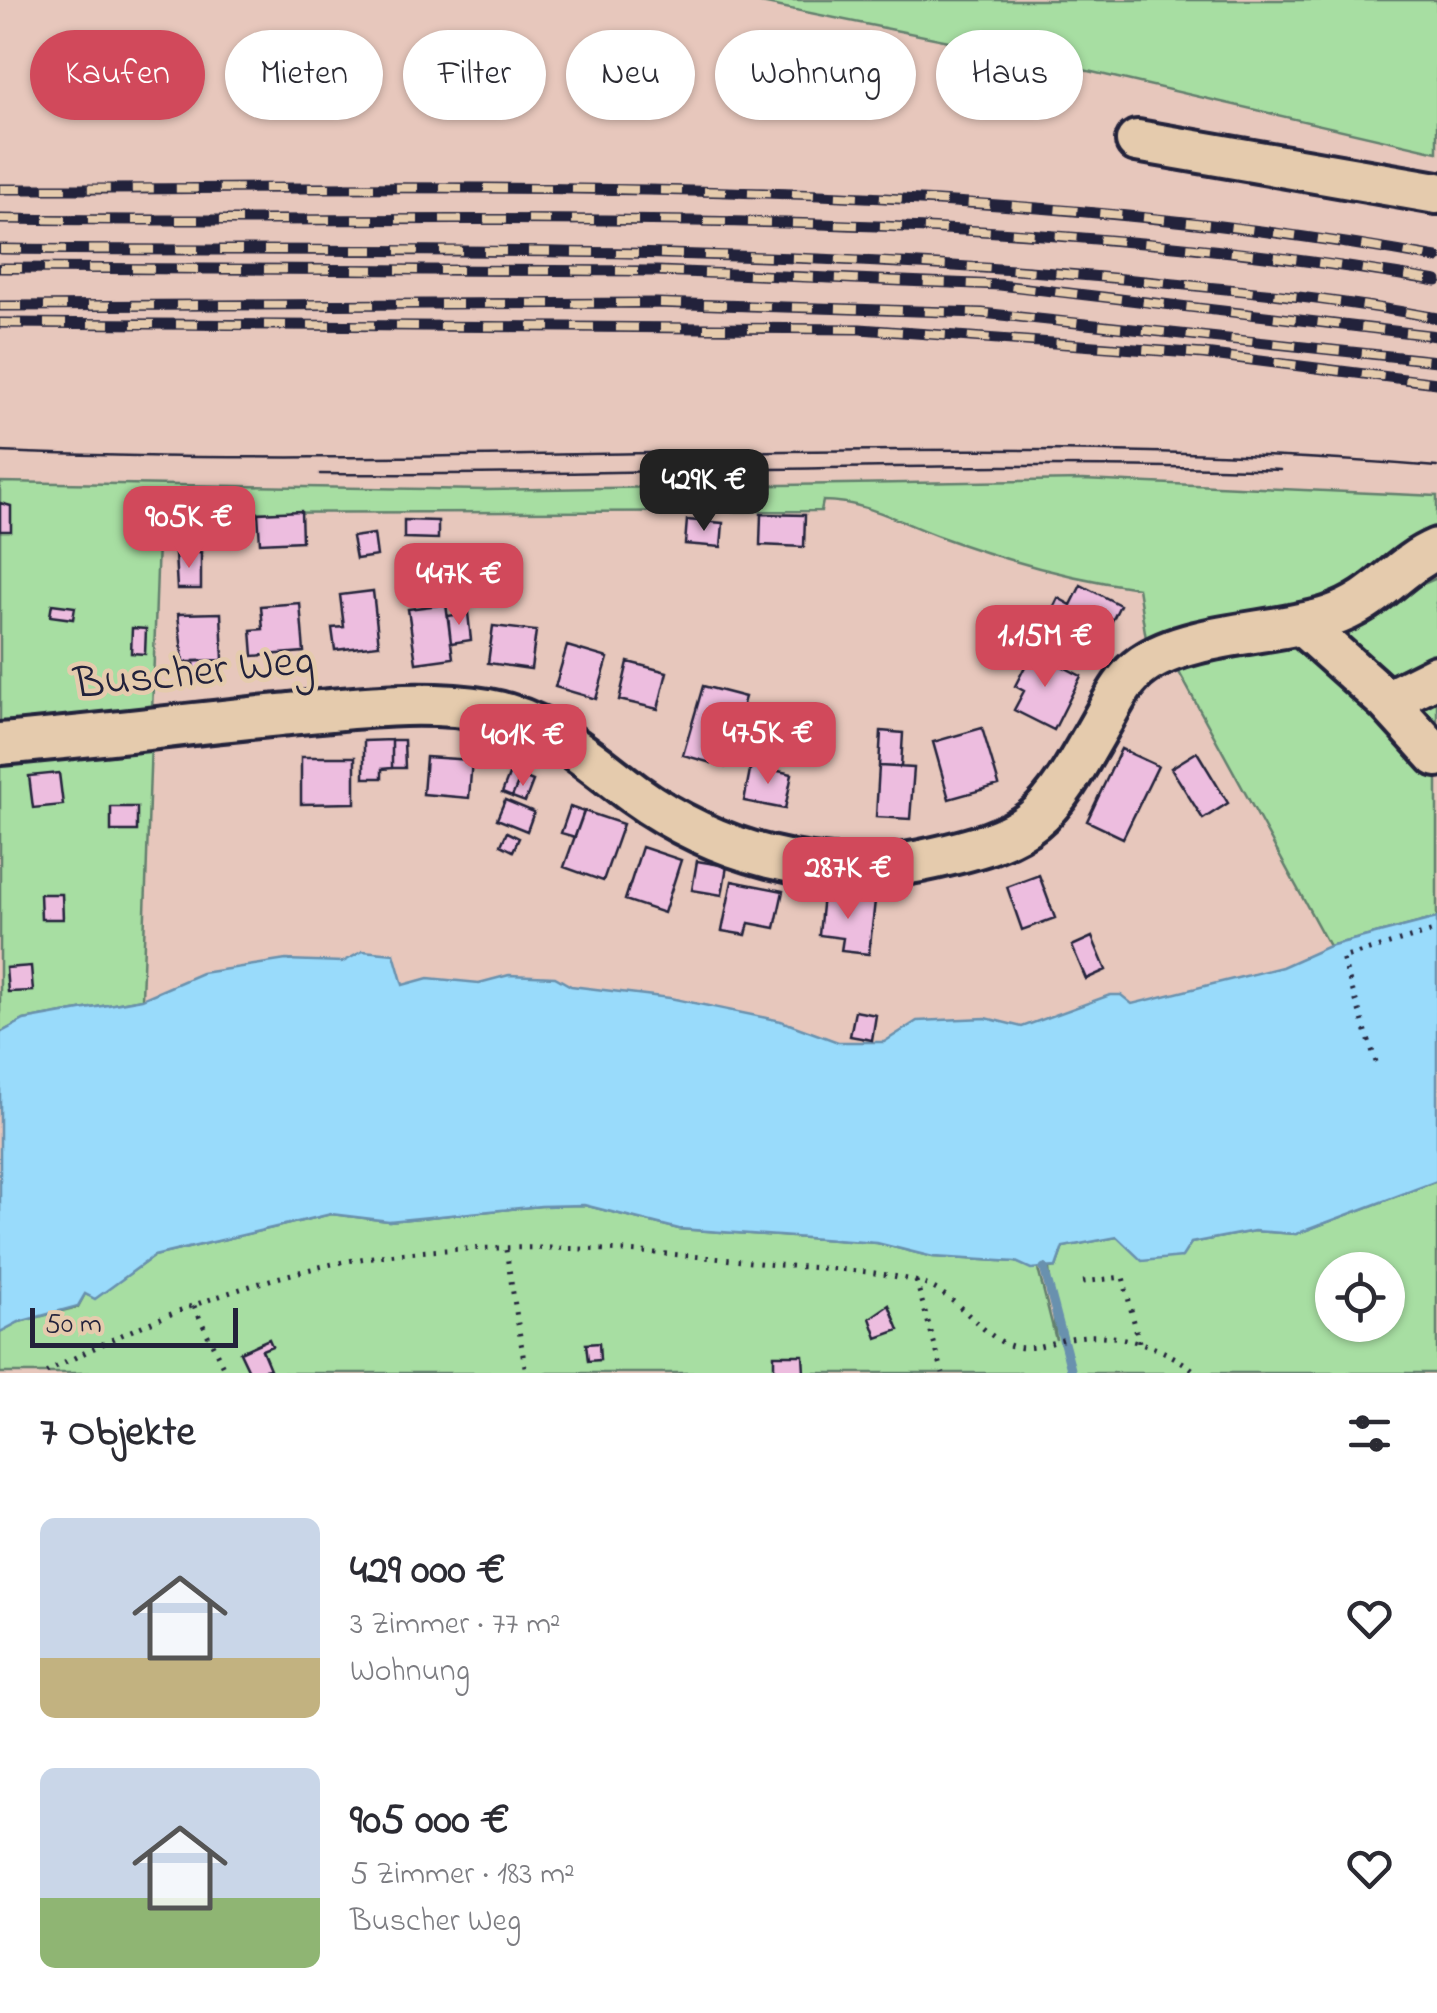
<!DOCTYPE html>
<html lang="de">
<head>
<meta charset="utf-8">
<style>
  :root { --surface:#fff; --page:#f2f2f3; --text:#2b2b33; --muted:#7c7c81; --accent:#d1495b }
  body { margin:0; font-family:"Indie Flower",sans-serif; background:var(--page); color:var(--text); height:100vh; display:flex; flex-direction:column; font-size:38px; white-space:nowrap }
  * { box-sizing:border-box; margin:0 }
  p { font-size:32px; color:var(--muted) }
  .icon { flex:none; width:55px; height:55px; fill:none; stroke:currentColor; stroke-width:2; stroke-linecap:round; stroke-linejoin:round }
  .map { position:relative; height:1373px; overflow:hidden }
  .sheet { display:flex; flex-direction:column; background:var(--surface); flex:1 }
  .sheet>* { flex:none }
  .guide { position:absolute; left:30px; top:30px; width:1378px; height:90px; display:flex; gap:20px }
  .fabs { position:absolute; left:1315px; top:1252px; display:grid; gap:20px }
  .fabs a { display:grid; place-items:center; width:90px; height:90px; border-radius:50%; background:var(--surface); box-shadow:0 2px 8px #0004; font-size:50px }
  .scale { position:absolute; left:30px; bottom:25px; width:208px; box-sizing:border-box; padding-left:10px; border:5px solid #22223b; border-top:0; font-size:28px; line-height:35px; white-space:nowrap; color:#22223b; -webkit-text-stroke:8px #e5cbad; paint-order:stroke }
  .price { position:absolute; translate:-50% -85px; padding:0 22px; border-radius:20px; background:var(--accent); color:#fff; font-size:32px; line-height:65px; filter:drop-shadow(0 2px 5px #0008) }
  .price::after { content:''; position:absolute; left:50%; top:60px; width:30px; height:22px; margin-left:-15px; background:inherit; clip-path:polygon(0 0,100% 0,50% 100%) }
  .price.on { background:#222; color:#fff }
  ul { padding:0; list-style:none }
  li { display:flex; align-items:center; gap:30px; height:250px; padding:0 40px }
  li span { display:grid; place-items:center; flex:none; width:280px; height:200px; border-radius:15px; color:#555 }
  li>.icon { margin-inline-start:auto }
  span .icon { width:120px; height:120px; fill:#fffc; stroke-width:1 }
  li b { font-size:42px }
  h2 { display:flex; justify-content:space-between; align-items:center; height:120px; padding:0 40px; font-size:42px }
  .chip { padding:0 35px; border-radius:45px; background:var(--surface); box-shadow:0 2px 8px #0004; font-size:35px; line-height:90px }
  .chip.on { background:var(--accent); color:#fff }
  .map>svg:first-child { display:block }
  .green { fill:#a7dea2; stroke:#64806e; stroke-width:2.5; fill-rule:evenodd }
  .water { fill:#99dbfb; stroke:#6991ae; stroke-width:2.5 }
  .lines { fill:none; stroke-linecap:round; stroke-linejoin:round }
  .stream { stroke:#6991ae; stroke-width:9 }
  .building { fill:#edbddf; stroke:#22223b; stroke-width:2.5 }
  .minor-casing { stroke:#22223b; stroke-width:48 }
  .path { stroke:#22223b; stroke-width:5; stroke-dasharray:2.5 8; stroke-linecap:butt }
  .minor { stroke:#e5cbad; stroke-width:40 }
  .tram { stroke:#22223b; stroke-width:2.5 }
  .rail-casing { stroke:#22223b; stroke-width:11 }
  .rail { stroke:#e5cbad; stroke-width:8; stroke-dasharray:22; stroke-linecap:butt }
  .labels { text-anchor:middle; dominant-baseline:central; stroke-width:9; stroke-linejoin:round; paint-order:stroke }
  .street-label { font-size:45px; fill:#22223b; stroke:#e5cbad }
</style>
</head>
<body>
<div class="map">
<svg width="1437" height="1373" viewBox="0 0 1437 1373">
  <rect width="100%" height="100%" fill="#e7c7bc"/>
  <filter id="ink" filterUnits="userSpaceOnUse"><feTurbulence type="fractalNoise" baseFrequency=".01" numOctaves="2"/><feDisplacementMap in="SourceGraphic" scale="20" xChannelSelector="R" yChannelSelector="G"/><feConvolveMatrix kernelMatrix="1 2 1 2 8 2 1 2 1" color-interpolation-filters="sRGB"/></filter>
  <g filter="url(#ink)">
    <path class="green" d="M746,0H1437V152L1023,56Z
      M1083,480L1437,496V537L1371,586L1147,645L1138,588C1073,579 1004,560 941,537C902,523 865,501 823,501L821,511L159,513L142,999L24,1020L0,1033V482L486,490Z
      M1437,578V918L1329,946L1174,663L1400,594Z
      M1437,1181V1373H0V1332L19,1322L78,1307L85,1294L95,1298L154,1256L331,1214L389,1221L541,1206L584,1205L679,1229L877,1243L933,1257L1016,1262L1038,1269L1056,1340L1049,1268L1056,1267L1063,1247L1117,1237L1181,1257L1191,1243L1254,1231L1296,1234ZM1332,1270H1388V1325H1332Z"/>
    <path class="water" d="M1437,918V1181L1296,1234L1254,1231L1191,1243L1182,1257L1142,1261L1117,1237L1063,1247L1056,1267L1031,1269L1016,1262L933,1257L877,1243L679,1229L584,1205L541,1206L389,1221L331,1214L154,1256L95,1299L85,1294L78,1306L19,1322L0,1332V1033L24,1020L142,999L202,973L286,960L343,962L363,951L394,954L403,985L428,978L479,983L509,975L555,977L571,986L670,998L781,1021L838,1042H884L917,1021L986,1018L1022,1027L1110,995H1121L1132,1004L1282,967L1329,946Z"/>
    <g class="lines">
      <path class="stream" d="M1044,1268L1072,1373"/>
    </g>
    <path class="building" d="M0,503L11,506V531H0Z
      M301,511L302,541L260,543L258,513Z
      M761,514L805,515L804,547L760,545Z
      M404,520L438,521V539L404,538Z
      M687,520L723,523L721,547L685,544Z
      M374,534L377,556L356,559L352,537Z
      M201,552V589H177L175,553Z
      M1081,585L1120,605L1094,657L1042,631L1058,598L1071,605Z
      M373,591L379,645L335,650L332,628L344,627L340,595Z
      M300,603L304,652L253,656L251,630L263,629L261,606Z
      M52,604L75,607L73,619L50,616Z
      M446,604L453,658L416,663L408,609Z
      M221,613L223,660L183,662L178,614Z
      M468,613L471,640L451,643L448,616Z
      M1022,621L1061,641L1051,661L1012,641Z
      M493,626L536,631L531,669L488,663Z
      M132,628L146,629L145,654L131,653Z
      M567,646L608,658L596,699L555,687Z
      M1033,651L1081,676L1054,730L1014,710L1024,691L1015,686Z
      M221,660L222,675L195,676L194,661Z
      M628,662L667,672L658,709L619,700Z
      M703,686L745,697L725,767L683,755Z
      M982,728L999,785L949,799L933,742Z
      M881,731L903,733L901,767L879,766Z
      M392,740H404L405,768H392Z
      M392,740V768L382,769V778H364V741Z
      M1121,749L1158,766L1123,838L1087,821Z
      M1197,752L1228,803L1203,819L1171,768Z
      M301,757H355V803L301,804Z
      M426,757L472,760L469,798L423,794Z
      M751,765L792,774L785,809L744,801Z
      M879,766L914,768L910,819L876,817Z
      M510,772L521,776L512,797L502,793Z
      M59,773L63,805L33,808L29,776Z
      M521,776L533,781L525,802L512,797Z
      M505,800L534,812L527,831L497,819Z
      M111,807H137V831H111Z
      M570,807L584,812L575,837L561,833Z
      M584,811L623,824L603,881L564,867Z
      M507,832L519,838L513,851L501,845Z
      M642,847L681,860L664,913L625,900Z
      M697,861L727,866L722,895L692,890Z
      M1039,875L1055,918L1022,930L1007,887Z
      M732,881L783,891L775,928L749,923L746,935L722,931Z
      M40,894H62L63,919H41Z
      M823,895L875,901L869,954L841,951L843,938L819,935Z
      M1092,937L1106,970L1086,979L1072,946Z
      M31,966L33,991L8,992L6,968Z
      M855,1011L876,1015L872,1040L850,1036Z
      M889,1305L899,1330L877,1338L870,1318Z
      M269,1339L272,1346L262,1350L270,1369L243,1373L248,1369L240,1352Z
      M599,1343L600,1360L588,1361L586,1344Z
      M774,1355H803L804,1373H774Z"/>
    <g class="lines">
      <g class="minor-casing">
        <path id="minor" d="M1137,141L1437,193
          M1301,624L1387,701L1437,756
          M1387,701L1437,676
          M0,744C94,736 186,724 280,715C348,708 420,699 488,710C547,720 587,759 633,793C716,853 820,882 921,861C1037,836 1045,822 1101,723C1113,702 1123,679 1143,665C1188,633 1276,634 1329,617C1380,600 1395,567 1437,549"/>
      </g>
      <path class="path" d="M1376,1062L1342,958L1437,930
        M506,1250L526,1373
        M916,1281L943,1373
        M1083,1282L1123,1277L1139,1342
        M194,1306L226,1373
        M46,1373C133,1325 231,1287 328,1265C457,1237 636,1248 767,1264C815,1269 871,1268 918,1282C961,1294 983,1342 1017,1347C1037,1351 1057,1339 1077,1337C1116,1331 1167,1347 1197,1373"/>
      <use href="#minor" class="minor"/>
      <path class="tram" d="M0,452C479,472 959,427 1437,467
        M320,474C640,477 960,458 1280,470"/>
      <g class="rail-casing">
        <path id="rail" d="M0,189C479,189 964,173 1437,258
          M0,219C480,225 962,199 1437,281
          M0,249C375,252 749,244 1123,279C1227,289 1334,298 1437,318
          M0,268L657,271L1000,285L1437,336
          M0,306L656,303L982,313L1437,361
          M0,323L860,329L1204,354L1437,383"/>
      </g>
      <use href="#rail" class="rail"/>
    </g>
  </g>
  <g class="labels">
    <g class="street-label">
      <text transform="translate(194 674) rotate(-6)">Buscher Weg</text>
    </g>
  </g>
</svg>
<div class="fabs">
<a><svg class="icon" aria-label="locate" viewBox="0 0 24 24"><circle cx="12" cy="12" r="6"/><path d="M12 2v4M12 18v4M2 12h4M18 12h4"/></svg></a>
</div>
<div class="scale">50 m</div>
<b class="price on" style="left:704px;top:534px">429K €</b>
<b class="price" style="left:189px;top:571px">905K €</b>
<b class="price" style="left:459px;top:628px">447K €</b>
<b class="price" style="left:1045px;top:690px">1.15M €</b>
<b class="price" style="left:768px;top:787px">475K €</b>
<b class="price" style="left:523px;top:789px">401K €</b>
<b class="price" style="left:848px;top:922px">287K €</b>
<div class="guide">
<a class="chip on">Kaufen</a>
<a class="chip">Mieten</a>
<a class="chip">Filter</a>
<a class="chip">Neu</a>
<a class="chip">Wohnung</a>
<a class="chip">Haus</a>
</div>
</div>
<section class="sheet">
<h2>7 Objekte<svg class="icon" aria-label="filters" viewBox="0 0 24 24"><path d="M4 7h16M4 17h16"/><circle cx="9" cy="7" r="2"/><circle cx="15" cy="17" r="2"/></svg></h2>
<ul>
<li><span style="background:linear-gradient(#c9d6e8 70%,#c2b280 0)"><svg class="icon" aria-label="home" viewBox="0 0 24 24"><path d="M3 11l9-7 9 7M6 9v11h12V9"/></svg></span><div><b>429 000 €</b><p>3 Zimmer · 77 m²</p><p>Wohnung</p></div><svg class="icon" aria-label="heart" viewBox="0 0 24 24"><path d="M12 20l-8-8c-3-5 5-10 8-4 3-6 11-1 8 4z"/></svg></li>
<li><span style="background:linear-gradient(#c9d6e8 65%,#8fb573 0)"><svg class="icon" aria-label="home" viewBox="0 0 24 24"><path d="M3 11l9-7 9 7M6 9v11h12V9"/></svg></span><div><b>905 000 €</b><p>5 Zimmer · 183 m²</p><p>Buscher Weg</p></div><svg class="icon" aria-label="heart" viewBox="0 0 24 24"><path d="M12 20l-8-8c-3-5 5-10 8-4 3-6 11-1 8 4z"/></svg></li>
</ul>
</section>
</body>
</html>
